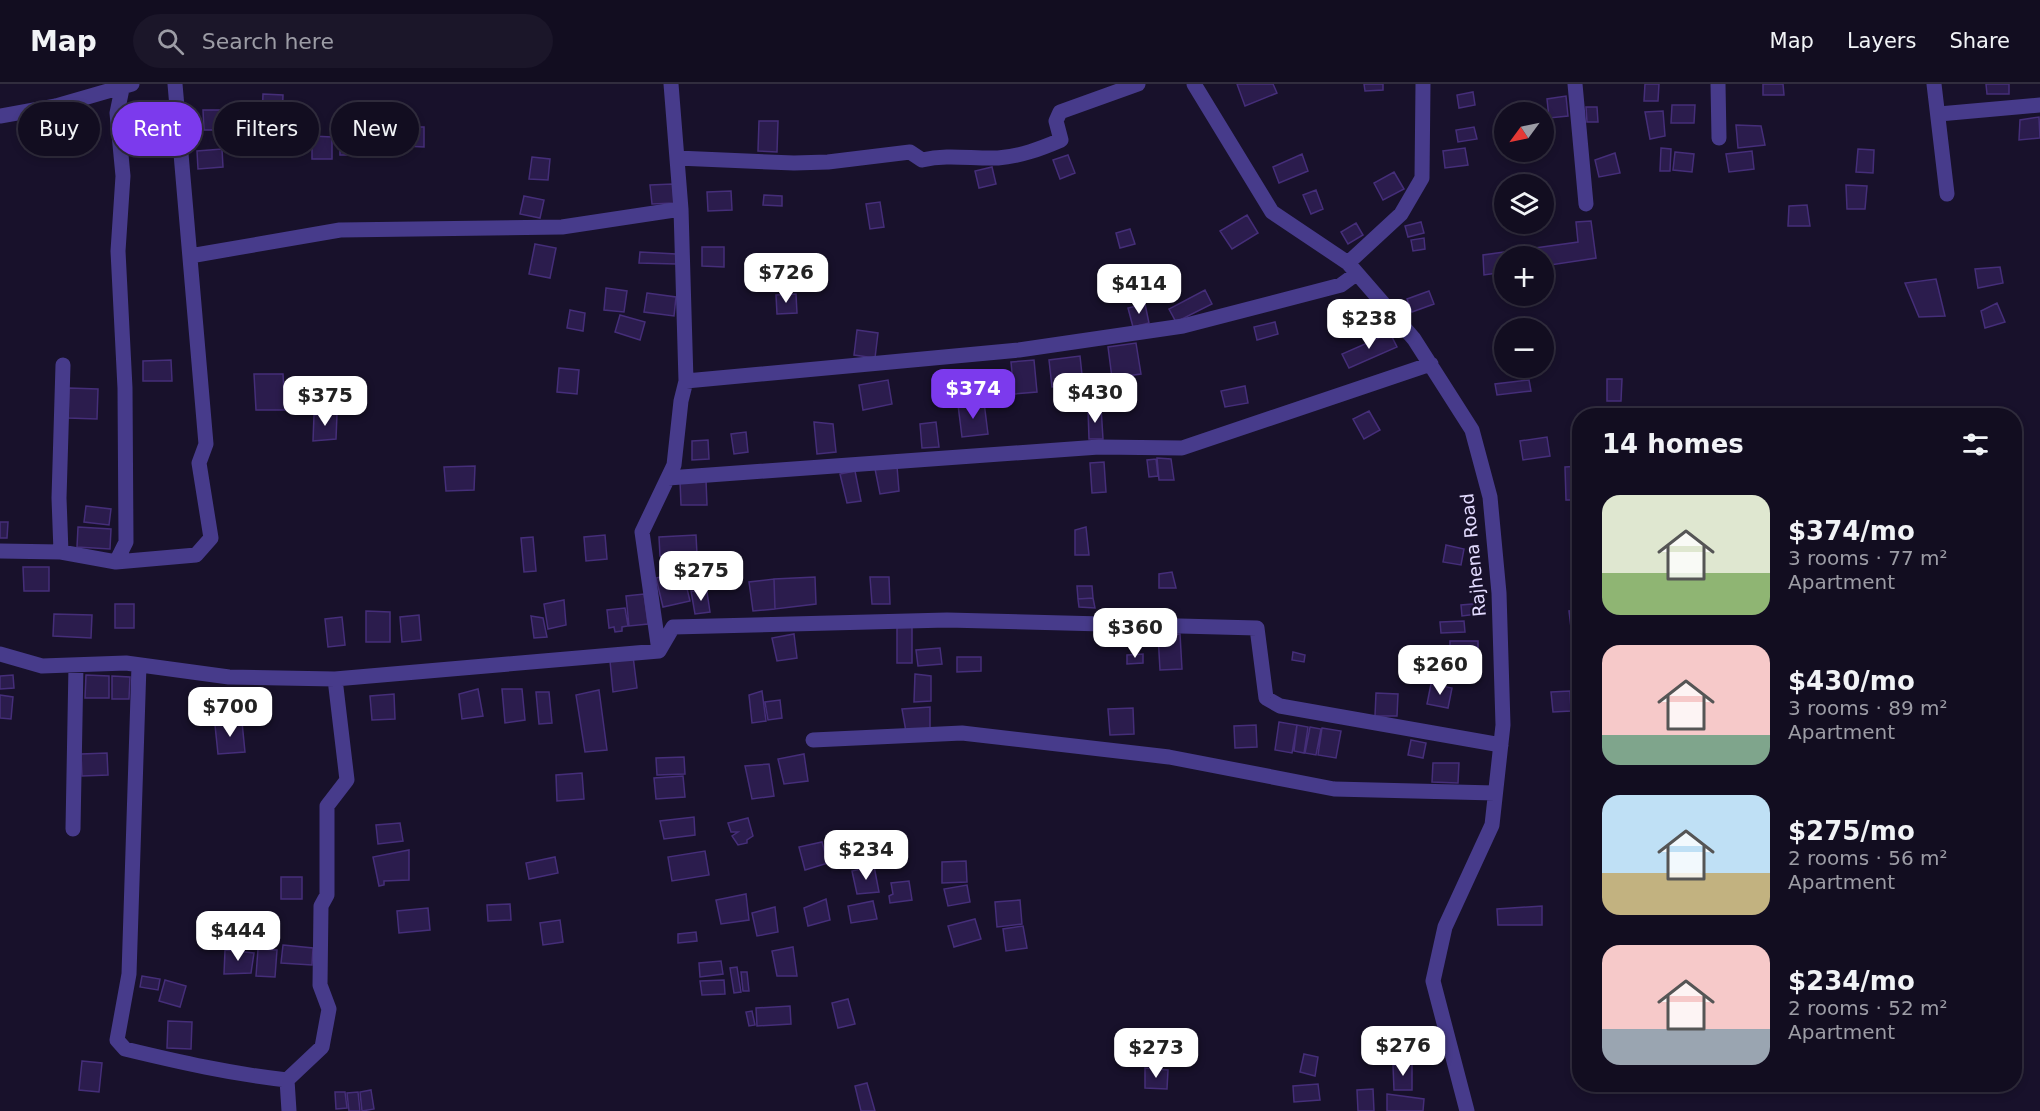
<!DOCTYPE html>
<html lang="en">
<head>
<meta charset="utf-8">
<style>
  :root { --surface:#120d20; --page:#1b1629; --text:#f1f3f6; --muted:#9c9ca5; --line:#312d3e; --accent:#7c3aed }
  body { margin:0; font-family:"DejaVu Sans",sans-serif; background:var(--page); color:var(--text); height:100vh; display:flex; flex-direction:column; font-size:22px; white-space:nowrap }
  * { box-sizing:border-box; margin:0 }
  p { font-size:20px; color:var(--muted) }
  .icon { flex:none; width:33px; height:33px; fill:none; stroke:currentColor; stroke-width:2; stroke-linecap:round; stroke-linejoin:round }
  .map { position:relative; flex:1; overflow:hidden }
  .sheet { position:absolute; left:1572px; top:324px; width:450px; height:684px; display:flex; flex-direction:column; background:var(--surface); border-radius:24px; box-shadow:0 3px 9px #0003,0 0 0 2px var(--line) }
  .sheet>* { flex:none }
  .top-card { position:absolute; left:18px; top:18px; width:570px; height:54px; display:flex; gap:12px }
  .needle { width:39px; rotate:237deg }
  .fabs { position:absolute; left:1494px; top:18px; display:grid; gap:12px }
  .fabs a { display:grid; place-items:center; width:60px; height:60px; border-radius:50%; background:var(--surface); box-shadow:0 3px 9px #0003,0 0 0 2px var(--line); font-size:30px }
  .price { position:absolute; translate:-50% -51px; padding:0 14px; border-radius:12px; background:#fff; color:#222; font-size:20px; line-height:39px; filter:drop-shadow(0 2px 3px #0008) }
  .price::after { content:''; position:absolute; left:50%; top:36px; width:18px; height:14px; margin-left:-9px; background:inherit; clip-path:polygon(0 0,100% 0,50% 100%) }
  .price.on { background:var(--accent); color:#fff }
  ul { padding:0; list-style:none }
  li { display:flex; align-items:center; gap:18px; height:150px; padding:0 30px }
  li span { display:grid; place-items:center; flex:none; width:168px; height:120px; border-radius:18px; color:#555 }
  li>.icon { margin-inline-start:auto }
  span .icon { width:72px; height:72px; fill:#fffc; stroke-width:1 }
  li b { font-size:26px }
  h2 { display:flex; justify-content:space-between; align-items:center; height:72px; padding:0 30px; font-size:26px }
  .tag { padding:0 21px; border-radius:27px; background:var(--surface); box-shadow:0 3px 9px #0003,0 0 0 2px var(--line); font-size:21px; line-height:54px }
  .tag.on { background:var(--accent); color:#fff }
  header { display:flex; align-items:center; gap:36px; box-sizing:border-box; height:84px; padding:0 30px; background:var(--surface); border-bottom:2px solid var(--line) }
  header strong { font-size:28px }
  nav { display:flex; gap:33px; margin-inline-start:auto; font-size:21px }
  .search { width:420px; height:54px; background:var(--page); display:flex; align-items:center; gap:15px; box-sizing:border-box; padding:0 21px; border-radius:33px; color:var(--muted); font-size:22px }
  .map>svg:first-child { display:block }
  .building { fill:#2b1c4d; stroke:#452e79; stroke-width:1.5 }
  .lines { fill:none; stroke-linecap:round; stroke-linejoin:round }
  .minor { stroke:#473b8b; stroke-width:15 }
  .labels { text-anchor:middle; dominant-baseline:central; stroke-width:4.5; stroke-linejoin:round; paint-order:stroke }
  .street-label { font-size:18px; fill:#e3dbff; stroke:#18112b }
</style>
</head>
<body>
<header>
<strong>Map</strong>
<div class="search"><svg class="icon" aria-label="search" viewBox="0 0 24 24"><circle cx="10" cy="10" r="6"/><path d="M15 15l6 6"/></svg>Search here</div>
<nav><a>Map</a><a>Layers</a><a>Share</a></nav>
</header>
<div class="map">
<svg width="2040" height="1027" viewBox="0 0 2040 1027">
  <rect width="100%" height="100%" fill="#18112b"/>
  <path class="building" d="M1237,0H1273L1277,9L1245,22Z
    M1364,0H1383V6L1365,7Z
    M1645,0H1659L1658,17H1644Z
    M1763,0H1783L1784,11H1763Z
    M1986,0H2009V10H1987Z
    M1473,8L1475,21L1459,24L1457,11Z
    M263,10L283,11L282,38L262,37Z
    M1566,12L1568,32L1549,34L1547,15Z
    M1672,21H1695L1694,39H1671Z
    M1586,23H1597L1598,38H1587Z
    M203,26H225L226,46H204Z
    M1663,27L1665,52L1650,55L1645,28Z
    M2039,33L2040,54L2019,56L2020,36Z
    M759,37H778L777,68L758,67Z
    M1736,41L1761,42L1765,61L1738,64Z
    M369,43L387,44L386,67L367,66Z
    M406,43H424V63L405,62Z
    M1474,43L1477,55L1458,58L1456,46Z
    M340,48H359V71H340Z
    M312,52L332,53V75H312Z
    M1465,64L1468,81L1445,84L1443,67Z
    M1661,64L1671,65L1670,87H1660Z
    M222,65L223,83L198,85L197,67Z
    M1858,65L1874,66L1873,89L1856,88Z
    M1752,67L1754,85L1729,88L1726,70Z
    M1675,68L1694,70L1692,88L1673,86Z
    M1615,69L1620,89L1599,93L1595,76Z
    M1302,70L1308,87L1279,99L1273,83Z
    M1068,71L1075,89L1060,95L1053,76Z
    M532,73L550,75L548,96L529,95Z
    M992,83L996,100L979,104L975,87Z
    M1394,88L1404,105L1383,116L1374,99Z
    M673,100L674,119L652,120L650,101Z
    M1846,101L1867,102L1865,125H1847Z
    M1316,106L1323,125L1311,130L1303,111Z
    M731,107L732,126L708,127L707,108Z
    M764,111L782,112V122L763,121Z
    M524,112L544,116L540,134L520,130Z
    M880,118L884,143L870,145L866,120Z
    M1807,121L1810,142H1788L1789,122Z
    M1247,131L1258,149L1232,165L1220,147Z
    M1591,137L1596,174L1544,182V172H1504V188L1484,191L1483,171L1578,158L1576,138Z
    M1421,138L1424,149L1408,153L1405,142Z
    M1356,139L1363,151L1348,160L1341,148Z
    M1130,145L1135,160L1120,164L1116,149Z
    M1424,154L1425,165L1413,167L1411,156Z
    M535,160L556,164L550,194L529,190Z
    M702,163H724V183L702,182Z
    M640,168L676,170V180L639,179Z
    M2000,183L2003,199L1978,204L1975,185Z
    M1936,195L1945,232L1919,233L1905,199Z
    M606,204L627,207L624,228L604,226Z
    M1205,206L1212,220L1176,238L1169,225Z
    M1429,207L1434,220L1412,228L1407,215Z
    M647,209L676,213L674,232L644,228Z
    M796,210L797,229L777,230L776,211Z
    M1351,218L1359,236L1339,245L1331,226Z
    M1997,219L2005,238L1985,244L1981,227Z
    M1145,220L1149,239L1133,243L1128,224Z
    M570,226L585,229L583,247L567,244Z
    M620,231L645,238L640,256L615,248Z
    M1275,238L1278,250L1257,256L1254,243Z
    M857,246L878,249L875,274L854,271Z
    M1390,249L1397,263L1349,284L1342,270Z
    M1136,259L1141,290L1112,294L1108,263Z
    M1080,272L1083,300L1052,303L1049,276Z
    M171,276L172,297H143V277Z
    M1034,276L1037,308L1014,310L1011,278Z
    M559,284L579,286L577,310L557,308Z
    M254,290H283L285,326H256Z
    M1607,295H1622L1621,317H1607Z
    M888,296L892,320L863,326L859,301Z
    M1529,296L1531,307L1497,311L1495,300Z
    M1245,302L1248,319L1225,323L1221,307Z
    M69,304L98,305L97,335L68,334Z
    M984,318L988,350L962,353L958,321Z
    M1101,323L1103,355H1089L1088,325Z
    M1369,327L1380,346L1364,355L1353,335Z
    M337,330L336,355L313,357L314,331Z
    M814,338L833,340L836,368L817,370Z
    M936,338L939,363L922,364L920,340Z
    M746,348L748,368L734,370L731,350Z
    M1547,353L1550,372L1523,376L1520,357Z
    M708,356L709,375L692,376V357Z
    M1157,374L1171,375L1174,396H1159Z
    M1156,375L1158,392L1149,393L1147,376Z
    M1104,378L1106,408L1092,409L1090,379Z
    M475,382L474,406L446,407L444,383Z
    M897,382L899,407L880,410L875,385Z
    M1580,382V416H1566L1565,383Z
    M855,387L861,417L847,419L840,390Z
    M706,396L707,421H681L680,397Z
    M86,422L111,425L109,441L84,438Z
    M0,438H8L7,454H0Z
    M78,443L111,445L110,465L77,463Z
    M1086,443L1089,471H1075V446Z
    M605,451L607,475L586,477L584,453Z
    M696,451L697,470L660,472L659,453Z
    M533,453L536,487L524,488L521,454Z
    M1446,461L1464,465L1461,481L1443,478Z
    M23,483H49V507H24Z
    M683,488L690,517L663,523L656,494Z
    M1172,488L1176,504H1159V490Z
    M815,493L816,520L775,525L774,495Z
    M870,493H889L890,520H872Z
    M774,495L775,525L753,527L749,498Z
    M1077,502H1092L1093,514L1078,515Z
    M691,507L707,508L710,528L695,530Z
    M644,510L648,540L629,542L626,512Z
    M1093,514L1095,524L1079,523L1078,515Z
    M564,516L566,541L548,545L544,520Z
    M1484,519L1485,529L1462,532L1461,521Z
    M115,520H134V544H115Z
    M625,524L628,542L622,543V547L615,548L614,543L609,544L607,526Z
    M1580,526V543L1571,544L1569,527Z
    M366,527L390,528V558H366Z
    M54,530L92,531L91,554L53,552Z
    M419,531L421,556L402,558L400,533Z
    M531,532L543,534L547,553L534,554Z
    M342,533L345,561L328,563L325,535Z
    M1464,537L1465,548L1441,549L1440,538Z
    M897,542L912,543V579H897Z
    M794,550L797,574L777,577L772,554Z
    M1180,550L1182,585L1160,586L1158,551Z
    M1450,557H1478V573H1450Z
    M940,564L942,580L918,582L916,566Z
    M1293,568L1305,571L1304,578L1292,576Z
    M1143,570V579L1127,580V571Z
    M633,572L637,604L613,608L610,577Z
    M957,573H981V587L957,588Z
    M1580,576V606L1577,607L1574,577Z
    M915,590L931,592V617L914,618Z
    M13,591L14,604L0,605V592Z
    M86,591L109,592V614H85Z
    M112,592L130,593L129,615H112Z
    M1431,600L1452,604L1448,624L1427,620Z
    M478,605L483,632L462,635L459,610Z
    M502,605H522L525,636L505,639Z
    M599,606L607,666L585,668L576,611Z
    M762,607L766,637L752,639L749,611Z
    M1570,607L1571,627L1553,628L1551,608Z
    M536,608H549L552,639L539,640Z
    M1376,609L1398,610L1397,632H1375Z
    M394,610L395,635L372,636L370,612Z
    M0,611L13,613L11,635L0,634Z
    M780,616L782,634L768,636L765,618Z
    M930,623V647L906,648L902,625Z
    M1133,624L1134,650L1110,651L1108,625Z
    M242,638L245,668L218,670L215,641Z
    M1279,638L1297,641L1292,669L1275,666Z
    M1256,641L1257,663L1235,664L1234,642Z
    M1297,641L1308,643L1304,669L1294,667Z
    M1310,643L1321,645L1316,671L1305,669Z
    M1322,644L1341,647L1336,674L1318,671Z
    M1411,656L1426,659L1423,674L1408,671Z
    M107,669L108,691L82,692L81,670Z
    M804,670L808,697L784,700L778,675Z
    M684,673L685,690L657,691L656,674Z
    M1433,679H1459L1458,699L1432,698Z
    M769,680L774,712L752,715L745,682Z
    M582,689L584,715L557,717L556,691Z
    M683,692L685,713L656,715L654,694Z
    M694,733L695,751L664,755L660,737Z
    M748,734L753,752L747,756V759L738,761L732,752L738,748H731L728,739Z
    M400,739L403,757L378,760L376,741Z
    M861,750L862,774L844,775L839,753Z
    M822,758L828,779L805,786L799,763Z
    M409,766V796L384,797V801L379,802L373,773Z
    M705,767L709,791L672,797L668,773Z
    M555,773L558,789L529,795L526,779Z
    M966,777L967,798L942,799V778Z
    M874,782L879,808L857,810L852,787Z
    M281,793H302V815H281Z
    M909,797L912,816L890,819L889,812L893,810L891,799Z
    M967,801L970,818L948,822L944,805Z
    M746,810L749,836L721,840L716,816Z
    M2014,814H2021L2020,833H2014Z
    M826,815L830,836L808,842L804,824Z
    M1020,816L1022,840L997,843L995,818Z
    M873,817L877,835L851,839L848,822Z
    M510,820L511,836L488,837L487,821Z
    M1542,822V841H1498L1497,825Z
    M775,823L778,848L757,852L752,829Z
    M428,824L430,846L399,849L397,827Z
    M975,835L981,855L954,863L948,842Z
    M560,836L563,858L543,861L540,839Z
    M1023,842L1027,864L1006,867L1003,845Z
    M696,848L697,857L678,859V850Z
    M283,861L313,864L312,881L281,879Z
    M793,863L797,892H777L772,867Z
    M258,865L277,866L275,893L256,892Z
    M225,866L254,869L251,889L224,890Z
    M721,877L723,890L700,893L699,879Z
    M737,883L741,908L734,909L730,884Z
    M741,888H747L749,907H743Z
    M142,892L160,895L158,906L140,903Z
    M165,896L186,902L180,923L159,917Z
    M724,896L725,910L702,911L700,897Z
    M848,915L855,940L838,944L832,919Z
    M790,922L791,940L757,942L756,924Z
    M752,927L755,941L749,942L746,928Z
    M168,937L192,938L191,965L167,964Z
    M1304,970L1318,973L1315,992L1300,988Z
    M82,977L102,979L99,1008L79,1006Z
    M1412,980V1006H1394L1393,981Z
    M1145,984L1168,986L1167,1005L1145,1004Z
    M867,999L875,1027H861L855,1002Z
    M1318,1000L1320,1016L1294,1018L1293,1002Z
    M1373,1005L1374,1027H1358L1357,1006Z
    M371,1006L374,1025L362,1027L360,1008Z
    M335,1008H345L347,1024L336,1025Z
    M358,1008L360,1027H349L347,1009Z
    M1387,1010L1424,1015L1423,1027H1387Z"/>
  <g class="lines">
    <path class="minor" d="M1194,0L1272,128L1348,179L1414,255L1472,346L1490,413L1499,509L1503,641L1492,741L1445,843L1433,897L1467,1027
      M1575,0L1586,120
      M1718,0L1719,54
      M1934,0L1947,110
      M1939,30L2040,21
      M0,32L56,22L132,0
      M677,74L794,79L828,78L910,68L922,76C948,70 972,75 998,74C1021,72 1040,65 1061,56L1056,37L1060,28L1138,0
      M190,172L340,146L562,143L681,125
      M1348,179L1401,130L1422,94L1423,0
      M63,281L59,414L61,468L116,478L126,458L125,304L118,167L123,92L117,29L123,0
      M686,297L1019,266L1183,242L1341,201L1356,190
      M668,394L1099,363L1182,364L1431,280
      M0,467L61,468
      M116,478L196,471L211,454L199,379L206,360L175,0
      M659,567L673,543L947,536L1257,544L1266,614L1280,622L1501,661
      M0,570L42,582L126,579L229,593L335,595L659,567L642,448L674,381L681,317L686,297L681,125L671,0
      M139,581L129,890L117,956L125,965C179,978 232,990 287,996
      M813,656L962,649L1169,673L1334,705L1495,709
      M73,745L76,581
      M289,1027L287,996L322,963L329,925L320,901L321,822L327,811V722L347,696L335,595"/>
  </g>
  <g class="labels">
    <g class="street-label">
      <text transform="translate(1473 471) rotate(-96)">Rajhena Road</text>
    </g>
  </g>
</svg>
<div class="fabs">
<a><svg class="needle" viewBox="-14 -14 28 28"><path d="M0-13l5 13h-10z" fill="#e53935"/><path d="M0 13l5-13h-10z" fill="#9c9ca5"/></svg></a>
<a><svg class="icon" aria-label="layers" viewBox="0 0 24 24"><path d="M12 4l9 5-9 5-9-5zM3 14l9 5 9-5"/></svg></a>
<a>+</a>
<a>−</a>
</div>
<b class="price" style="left:786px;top:220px">$726</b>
<b class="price" style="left:1139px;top:231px">$414</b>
<b class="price" style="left:1369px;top:266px">$238</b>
<b class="price on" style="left:973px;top:336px">$374</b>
<b class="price" style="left:1095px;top:340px">$430</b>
<b class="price" style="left:325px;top:343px">$375</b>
<b class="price" style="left:701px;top:518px">$275</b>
<b class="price" style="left:1135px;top:575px">$360</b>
<b class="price" style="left:1440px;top:612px">$260</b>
<b class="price" style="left:230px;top:654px">$700</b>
<b class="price" style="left:866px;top:797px">$234</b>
<b class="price" style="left:238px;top:878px">$444</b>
<b class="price" style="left:1403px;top:993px">$276</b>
<b class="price" style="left:1156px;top:995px">$273</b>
<div class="top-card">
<a class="tag">Buy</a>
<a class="tag on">Rent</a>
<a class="tag">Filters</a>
<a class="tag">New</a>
</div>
<section class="sheet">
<h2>14 homes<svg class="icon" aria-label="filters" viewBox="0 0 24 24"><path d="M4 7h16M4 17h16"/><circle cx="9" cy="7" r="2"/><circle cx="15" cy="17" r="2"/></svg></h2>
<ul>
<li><span style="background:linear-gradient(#dfe7d0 65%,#8fb573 0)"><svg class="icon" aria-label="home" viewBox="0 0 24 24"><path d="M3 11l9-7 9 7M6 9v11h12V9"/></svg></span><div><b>$374/mo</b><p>3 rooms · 77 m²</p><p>Apartment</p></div></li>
<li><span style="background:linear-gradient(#f6c9c9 75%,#7fa58c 0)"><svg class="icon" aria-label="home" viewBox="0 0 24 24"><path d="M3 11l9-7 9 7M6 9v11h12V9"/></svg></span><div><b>$430/mo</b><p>3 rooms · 89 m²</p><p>Apartment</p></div></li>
<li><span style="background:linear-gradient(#bfe0f5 65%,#c2b280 0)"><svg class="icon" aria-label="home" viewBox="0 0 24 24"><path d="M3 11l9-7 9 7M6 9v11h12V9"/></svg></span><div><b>$275/mo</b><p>2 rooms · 56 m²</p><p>Apartment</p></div></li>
<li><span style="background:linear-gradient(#f6c9c9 70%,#9aa5b1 0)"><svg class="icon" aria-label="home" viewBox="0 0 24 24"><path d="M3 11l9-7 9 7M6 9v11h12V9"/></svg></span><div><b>$234/mo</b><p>2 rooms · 52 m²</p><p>Apartment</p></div></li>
</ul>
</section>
</div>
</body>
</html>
